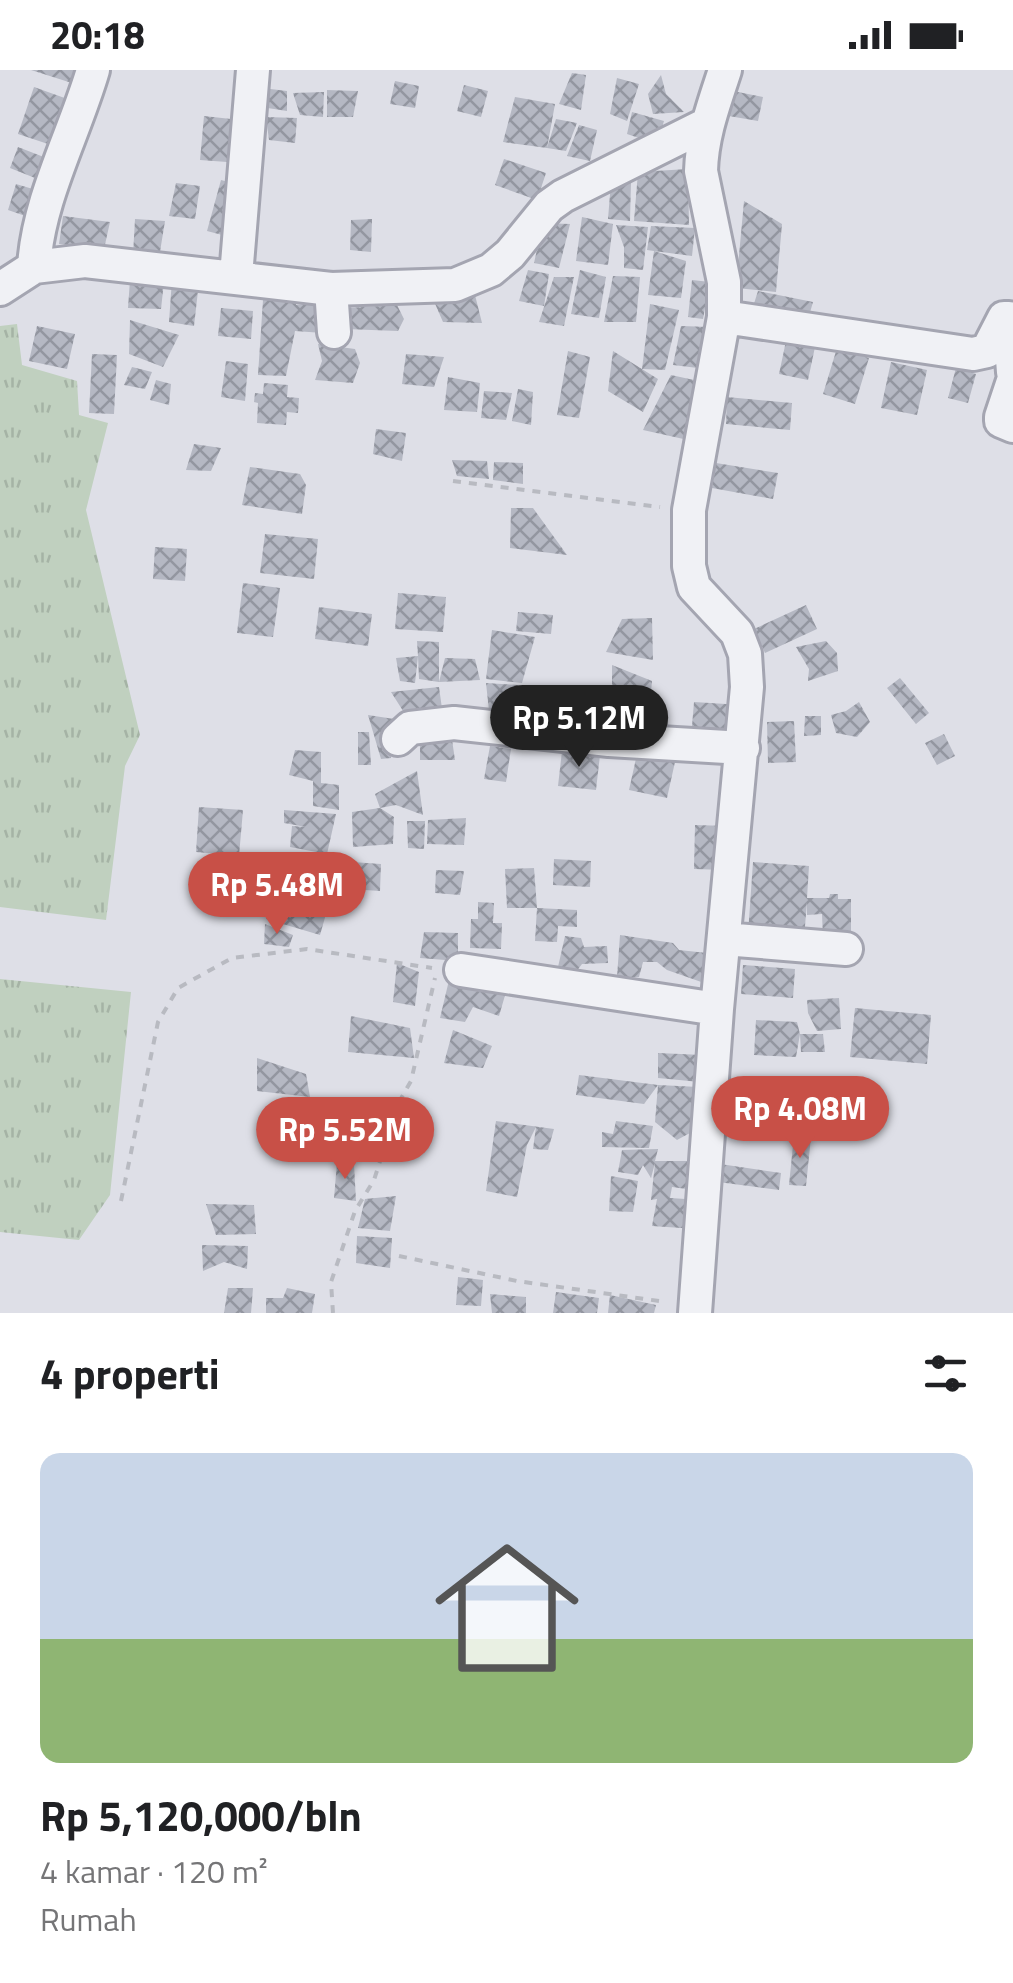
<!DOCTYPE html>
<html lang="id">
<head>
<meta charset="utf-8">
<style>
  :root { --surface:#fff; --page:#f2f2f2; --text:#202124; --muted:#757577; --line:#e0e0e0; --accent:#c85047 }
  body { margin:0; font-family:"Titillium Web",sans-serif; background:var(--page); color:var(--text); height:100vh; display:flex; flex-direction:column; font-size:38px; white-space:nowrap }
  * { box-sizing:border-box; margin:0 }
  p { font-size:32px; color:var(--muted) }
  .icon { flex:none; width:55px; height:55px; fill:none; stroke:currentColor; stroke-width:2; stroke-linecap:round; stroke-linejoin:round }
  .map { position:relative; height:1243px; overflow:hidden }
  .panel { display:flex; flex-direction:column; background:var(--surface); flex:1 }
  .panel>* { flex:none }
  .price { position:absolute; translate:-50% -85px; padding:0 22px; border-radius:35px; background:var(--accent); color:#fff; font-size:32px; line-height:65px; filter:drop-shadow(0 2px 5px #0008) }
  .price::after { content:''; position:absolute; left:50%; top:60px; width:30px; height:22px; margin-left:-15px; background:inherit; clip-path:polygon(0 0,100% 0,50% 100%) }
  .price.current { background:#222; color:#fff }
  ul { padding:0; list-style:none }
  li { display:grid; align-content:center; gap:20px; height:530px; padding:0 40px }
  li+li { border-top:2px solid var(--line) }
  li span { display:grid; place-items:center; height:310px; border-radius:20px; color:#555 }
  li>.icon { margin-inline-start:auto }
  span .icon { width:180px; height:180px; fill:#fffc; stroke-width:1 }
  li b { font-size:42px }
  h2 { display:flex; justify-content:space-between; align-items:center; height:120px; padding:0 40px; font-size:42px }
  .status { display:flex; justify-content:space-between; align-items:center; height:70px; padding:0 50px; background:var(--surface); direction:ltr }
  .status svg { height:28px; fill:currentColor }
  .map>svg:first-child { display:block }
  .grass { fill:url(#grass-tufts) }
  .building { fill:url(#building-cross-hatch) }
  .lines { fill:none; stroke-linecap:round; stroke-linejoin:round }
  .minor-casing { stroke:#a4a5b1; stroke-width:38 }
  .path { stroke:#b8bac1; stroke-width:4; stroke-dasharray:8 8; stroke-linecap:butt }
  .minor { stroke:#f0f1f5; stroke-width:32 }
</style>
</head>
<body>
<div class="status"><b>20:18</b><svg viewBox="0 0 49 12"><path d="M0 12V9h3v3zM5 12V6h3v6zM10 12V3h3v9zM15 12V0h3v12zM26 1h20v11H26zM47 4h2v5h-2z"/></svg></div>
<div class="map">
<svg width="1013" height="1243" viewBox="0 0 1013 1243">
  <defs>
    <pattern id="grass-tufts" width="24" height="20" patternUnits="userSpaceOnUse" patternTransform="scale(2.5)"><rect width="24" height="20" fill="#c0d0bf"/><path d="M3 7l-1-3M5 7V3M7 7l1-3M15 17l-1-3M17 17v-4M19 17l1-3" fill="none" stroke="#a5b3a5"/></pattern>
    <pattern id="building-cross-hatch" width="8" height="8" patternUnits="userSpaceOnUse" patternTransform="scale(2.5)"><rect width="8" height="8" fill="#b5b8c3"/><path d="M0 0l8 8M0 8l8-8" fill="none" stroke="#9396a0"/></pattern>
  </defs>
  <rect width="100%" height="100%" fill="#dedfe7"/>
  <path class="grass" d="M17,254L22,295L77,311L79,345L108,353L86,440L140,665L125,696L106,850L0,837V256Z
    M0,909L131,922L110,1125L79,1170L0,1162Z"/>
  <path class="building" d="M31,0H79L75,14Z
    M572,3L586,5L581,40L559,34Z
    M661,5L666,24L684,42L653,44L648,24Z
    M617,8L639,14L627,51L610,44Z
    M395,11L419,16L415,38L390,34Z
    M464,15L488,21L481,47L457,41Z
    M34,17L73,31L57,77L18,64Z
    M262,18L287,21V41L261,37Z
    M327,20L358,21L353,47H327Z
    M728,20L763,27L758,51L723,45Z
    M324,22L323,47L300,45L293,23Z
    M515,27L555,34L547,78L503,72Z
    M632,42L664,51L657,74L627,64Z
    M204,46L231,49L230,56L239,57L236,89L227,88V92L200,90Z
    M266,47L297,48L295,73L269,70Z
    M556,49L577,53L566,81L547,78Z
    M579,55L597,60L590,91L567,86Z
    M18,77L54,91L45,112L10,98Z
    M504,89L546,103L537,130L495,115Z
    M688,99L689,155L634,151L638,102Z
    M221,110L240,115L226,166L207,161Z
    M611,112H631L630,151L608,149Z
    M176,113L200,116L195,149L169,146Z
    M16,114L43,122L34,149L8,140Z
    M744,131L782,154L776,222L736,218Z
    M63,146L110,152L104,179L59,174Z
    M582,147L613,154L608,195L576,191Z
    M135,149L165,151L159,188L133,185Z
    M372,149L371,182L350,180L351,150Z
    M543,153L570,154L559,198L534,193Z
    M616,155L648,157L643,200L624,198V177Z
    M651,156L695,158L692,186L654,181L686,191L681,228L648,225L654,181L647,180Z
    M528,200L549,204L544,236L519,231Z
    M580,200L606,207L599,248L571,244Z
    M613,206L640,207L636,252H604Z
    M554,207H574L564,256L539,252Z
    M172,209L199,212L194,256L169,252Z
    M130,210L164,212L161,239L128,238Z
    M692,210L710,212L703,249L688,247Z
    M264,215L297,217L296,235L322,233L323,263L295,261L286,306L258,305Z
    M758,221L813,232L807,253L751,243Z
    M475,225L482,253L443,252L433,229Z
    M650,234L679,240L665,300L642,299Z
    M397,235L404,249L398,261L345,259L346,238Z
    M221,238L253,241L251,269L218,266Z
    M130,250L179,265L163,297L129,284Z
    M37,256L75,264L67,299L29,291Z
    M681,256L710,257L706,299L673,295Z
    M786,271L815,277L808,310L779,304Z
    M318,274L355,279L360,293L353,313L315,310L322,291Z
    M837,278L869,288L855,334L823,324Z
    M568,281L590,287L579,348L557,345Z
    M613,281L658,309L643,342L608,321Z
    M92,284L117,285L114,344L89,343Z
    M406,284L444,287L434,317L402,314Z
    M226,291L248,294L245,331L221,327Z
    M891,292L927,300L917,345L881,338Z
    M132,297L152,302L145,319L124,315Z
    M956,298L976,304L968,333L948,328Z
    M671,305L703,312L688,370L643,360Z
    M448,307L480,313L477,342L444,340Z
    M156,310L171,314L169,335L150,330Z
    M264,313L288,315L287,327L299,328L298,343L287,342L286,355L257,353L258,333L254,332L255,323L263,324Z
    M518,319L533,322L531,355L512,351Z
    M484,321L512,323L506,350L481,348Z
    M727,327L792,333L790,360L726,354Z
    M376,359L406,363L402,391L373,384Z
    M194,374L221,378L211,401L186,400Z
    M452,390L487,391L489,409L457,406Z
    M494,392L523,393V414L493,410Z
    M716,393L778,403L773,429L712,418Z
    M250,397L300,404L306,415L302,444L242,435Z
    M511,438H533L567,485L510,478Z
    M265,464L318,469L314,509L260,503Z
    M155,477L187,479L185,511L153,509Z
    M243,513L280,518L273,567L237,563Z
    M398,523L446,527L443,562L395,559Z
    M806,535L817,559L765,583L754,559Z
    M319,537L372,544L368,576L315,569Z
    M518,542L553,545L551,564L516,561Z
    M652,548L653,590L606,582L622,549Z
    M492,560L535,567L522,613L486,609Z
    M417,571L439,572V612L419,609L418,586L415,613L400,611L396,588L418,586Z
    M826,571L837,583L838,601L808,611L809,599L796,577Z
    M445,588L475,589L480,610L439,612Z
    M612,595L652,611L650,633L612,626Z
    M900,608L929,643L916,654L887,618Z
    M486,613L518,615L514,652L490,650Z
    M439,617L444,653L412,655L391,622Z
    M618,630L645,634L639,669L612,667Z
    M694,632L742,635L740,671L691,668Z
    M859,632L870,652L857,667L836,663L831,645L846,641Z
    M368,645L394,649L391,688L381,689Z
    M805,646H821V665L804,666Z
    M794,651L796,692L768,693L767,652Z
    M358,662H369L371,695H358Z
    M420,663H451L455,690H420Z
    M944,664L955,686L937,695L925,673Z
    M490,676L511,679L506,712L484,709Z
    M295,680L321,682V713L339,715V740L313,736V711L289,705Z
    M562,681L600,685L596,720L558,716Z
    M637,684L675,692L667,728L629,720Z
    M417,701L423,745L396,735L380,738L375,724Z
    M199,737L243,740L239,786L196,782Z
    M380,738L394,747L393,774L353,777L352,742Z
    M284,740L336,744L327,784L290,777L292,756L306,757L284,753Z
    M466,748L464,775L427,774L428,750Z
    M407,751H425L424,779L408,778Z
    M695,755L727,756L725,800L694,799Z
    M290,782L323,789L320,806L288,798Z
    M554,789L591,791L590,817L553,815Z
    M352,792L381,794L380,821L350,819Z
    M753,792L809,796L807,828H829L830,824H838V829H851V869H823L822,844L807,845V832L804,868L748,864Z
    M206,796L252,797L250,832L204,830Z
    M534,798L537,838H507L505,799Z
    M436,800L464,801L460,825L435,823Z
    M294,804L332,812L330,834L287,825Z
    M276,827L328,837L320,865L266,849Z
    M478,832L494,833L493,853H502L501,879L470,878L471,849H478Z
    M537,838L577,840V857L558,856L557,872L535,871Z
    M265,854L293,865L289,877L264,874Z
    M424,862L458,863V891L420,888Z
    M620,865L673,873L679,880L707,883V914L667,900L657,892H643L639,907H617Z
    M565,866L581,868L584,877L607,876L608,893L582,894L576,902L558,897Z
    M397,893L419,902L415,936L393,932Z
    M743,895L795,899L793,928L741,924Z
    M450,906L506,922L499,946L473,937L465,952L440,948Z
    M839,928L841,959L817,961L808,943L807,930Z
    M855,938L931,945L927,994L850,987Z
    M351,946L410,958L414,988L348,982Z
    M756,950L797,952L800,964L796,987L754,985Z
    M453,960L492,976L483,998L444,993Z
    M800,964H823L825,982H801Z
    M658,983L703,985L700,1012L658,1008Z
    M257,988L306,1004L310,1027L257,1021Z
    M579,1005L658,1015L644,1034L576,1025Z
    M658,1015L699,1017L701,1057L677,1070L655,1052Z
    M730,1016L785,1020L784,1043L788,1018L826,1023L822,1053L783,1048L782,1054L727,1050Z
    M365,1045L381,1047L378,1076L360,1075Z
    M496,1051L554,1059L548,1080L533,1079L536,1057L527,1075L517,1127L486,1121Z
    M616,1051L653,1056L649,1078L602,1077V1062L613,1064Z
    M794,1065L811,1067L806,1116L789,1115Z
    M658,1079L655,1091H705L701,1121L672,1117L670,1128L701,1130L696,1159L652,1156L657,1129L651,1130L655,1093L651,1108L643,1095L638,1105L618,1102L622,1080Z
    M337,1093L354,1094L356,1131L334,1128Z
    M720,1094L781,1103L779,1120L718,1112Z
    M611,1106L638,1111L633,1142L609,1141Z
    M396,1126L390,1161L358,1158L365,1129Z
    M206,1134L254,1135L256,1164L216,1165Z
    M357,1166L392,1168L390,1198L356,1193Z
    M202,1175L248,1176L247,1199L224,1192L203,1201Z
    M458,1207L483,1210L481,1236L456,1235Z
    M228,1218H253L251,1243H224Z
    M287,1218L315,1224L312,1243H266V1228H283Z
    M556,1222L599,1228L597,1243H553Z
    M490,1224L526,1227V1243H492Z
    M610,1225L656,1235L654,1243H608Z"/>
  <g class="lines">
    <g class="minor-casing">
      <path id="minor" d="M34,197C38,129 74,65 93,0
        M236,206L253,0
        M0,219L34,197L85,191L331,219L455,215L491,200L510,184L549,136L563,126L707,54
        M331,219L334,262
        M724,247L973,284L987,281L1004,248H1009L1013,302
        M1013,311L1001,347V351L1013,356
        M398,669L410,658L454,653L609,670L743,678
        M724,869L846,879
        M461,900L717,939
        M695,1243L717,939L747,617L745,584L737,563L694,517L689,496V440L724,247V212L701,101C702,65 714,34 725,0"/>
    </g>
    <path class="path" d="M453,411L660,437
      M121,1131L158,952L178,918L232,888L307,879L432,898
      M399,1186L517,1211L666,1232
      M333,1243L331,1212L355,1141L374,1110L399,1032L411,1011L435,908"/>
    <use href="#minor" class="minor"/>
  </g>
</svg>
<b class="price current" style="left:579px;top:700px">Rp 5.12M</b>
<b class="price" style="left:277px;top:867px">Rp 5.48M</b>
<b class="price" style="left:800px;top:1091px">Rp 4.08M</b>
<b class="price" style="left:345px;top:1112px">Rp 5.52M</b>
</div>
<section class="panel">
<h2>4 properti<svg class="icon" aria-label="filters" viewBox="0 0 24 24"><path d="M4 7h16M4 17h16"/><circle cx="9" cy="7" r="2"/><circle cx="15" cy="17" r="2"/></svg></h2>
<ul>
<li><span style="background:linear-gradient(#c9d6e8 60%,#8fb573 0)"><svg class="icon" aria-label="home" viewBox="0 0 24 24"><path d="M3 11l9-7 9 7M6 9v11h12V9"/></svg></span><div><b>Rp 5,120,000/bln</b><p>4 kamar · 120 m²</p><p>Rumah</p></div></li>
</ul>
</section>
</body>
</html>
